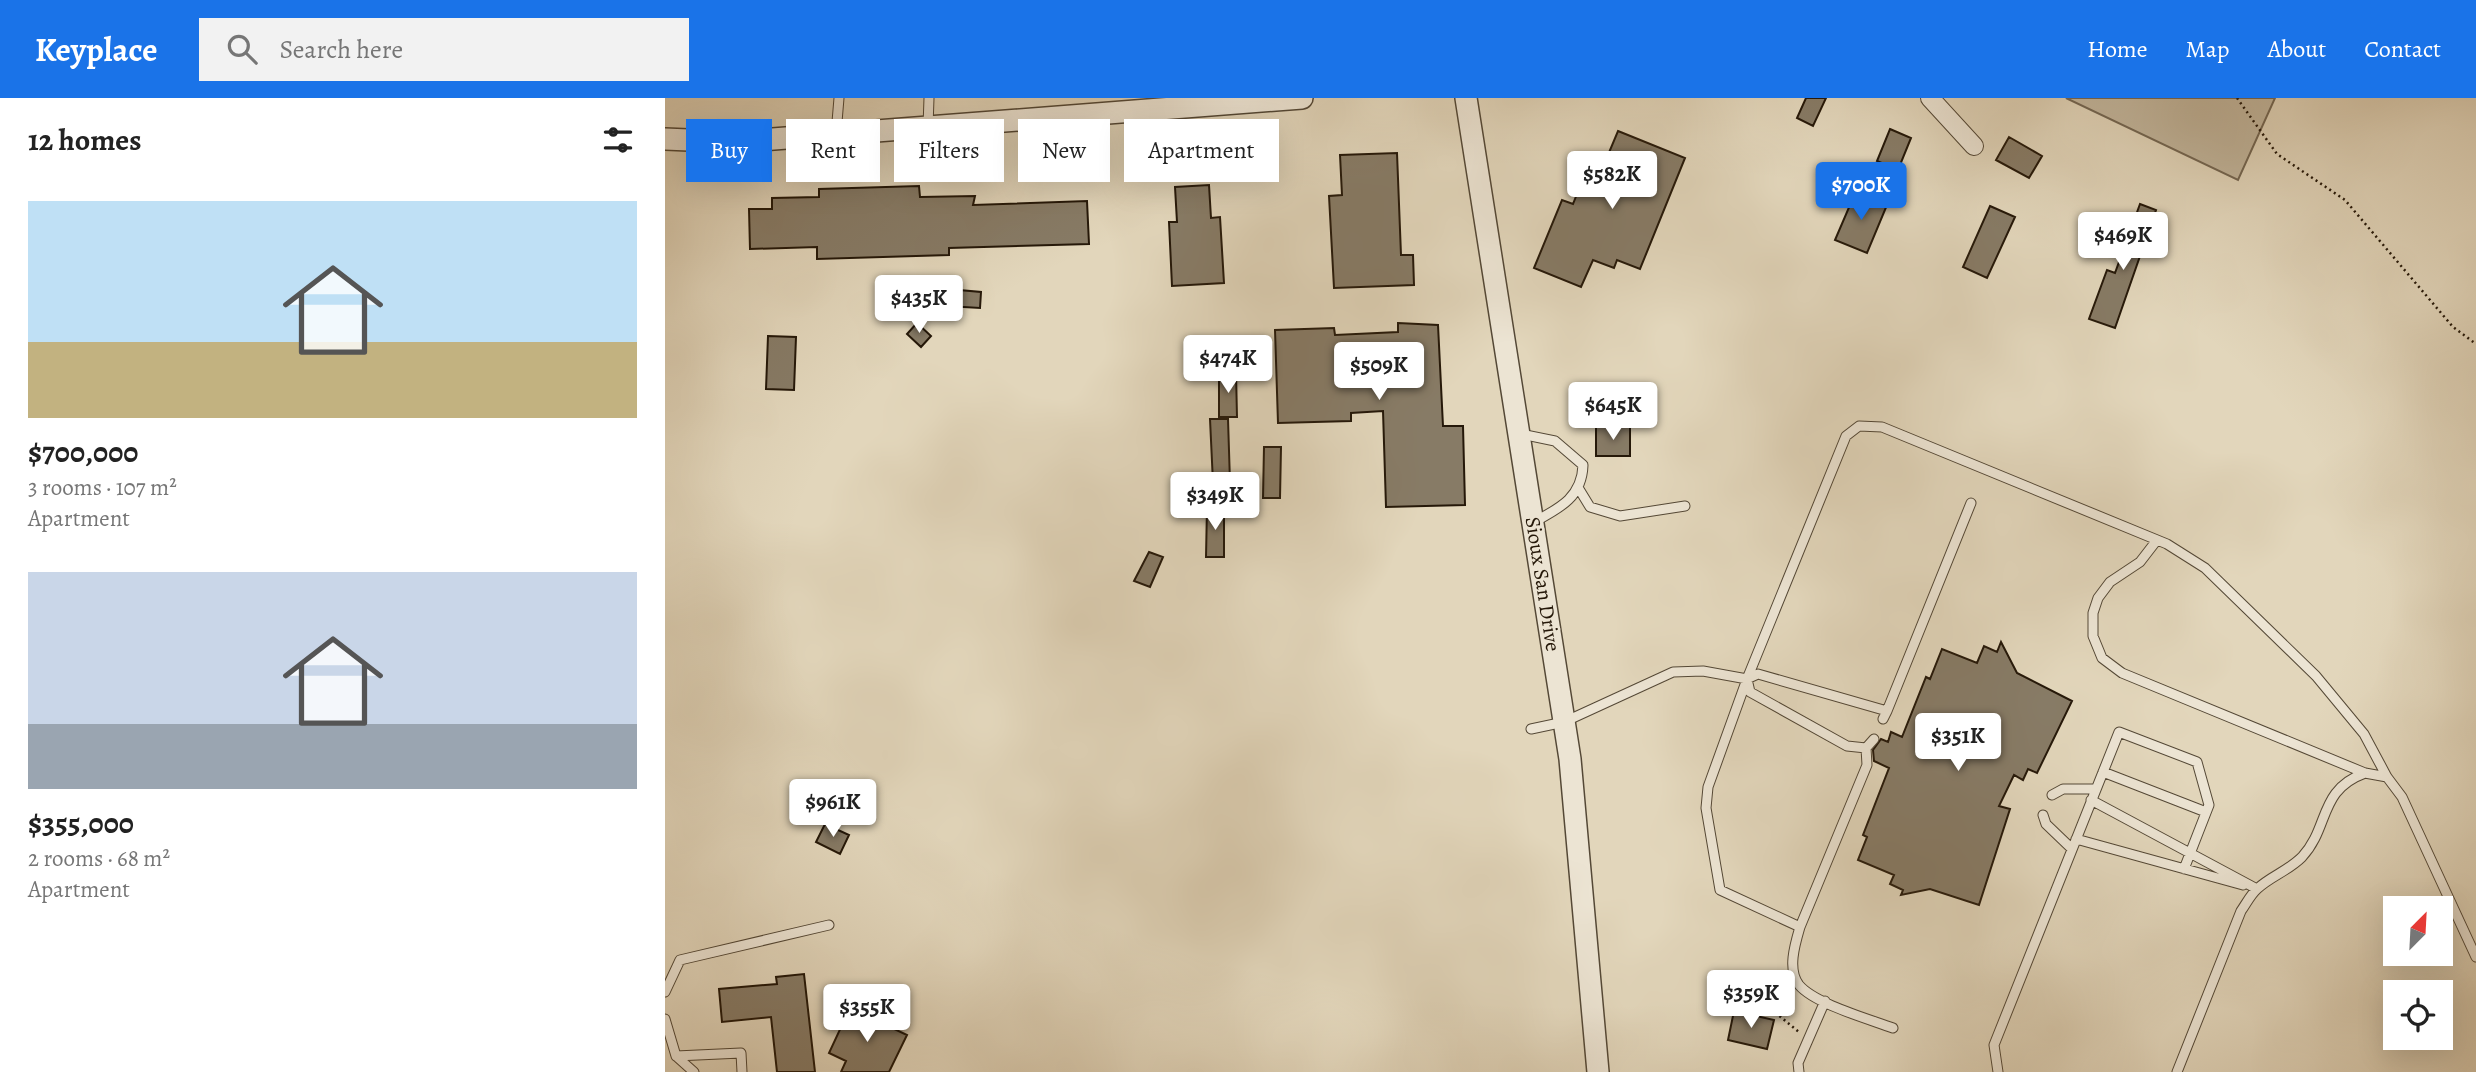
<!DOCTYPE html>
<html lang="en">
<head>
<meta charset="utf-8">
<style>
  :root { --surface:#fff; --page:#f2f2f2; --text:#222; --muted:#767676; --accent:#1a73e8 }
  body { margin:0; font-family:Alegreya,serif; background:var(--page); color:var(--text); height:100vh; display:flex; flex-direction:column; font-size:26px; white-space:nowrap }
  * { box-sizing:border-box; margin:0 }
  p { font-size:23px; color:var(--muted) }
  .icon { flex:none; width:38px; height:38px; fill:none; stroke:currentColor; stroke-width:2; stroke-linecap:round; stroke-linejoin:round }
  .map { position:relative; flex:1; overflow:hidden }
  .side { display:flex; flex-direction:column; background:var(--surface); width:665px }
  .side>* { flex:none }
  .guide { position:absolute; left:21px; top:21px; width:665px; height:63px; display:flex; gap:14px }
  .needle { width:46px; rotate:24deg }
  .controls { position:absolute; left:1718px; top:798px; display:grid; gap:14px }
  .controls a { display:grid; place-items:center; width:70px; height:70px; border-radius:0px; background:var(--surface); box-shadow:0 7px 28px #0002; font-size:35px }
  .price { position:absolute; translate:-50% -60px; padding:0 16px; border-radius:7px; background:#fff; color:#222; font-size:23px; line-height:46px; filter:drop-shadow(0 2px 4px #0008) }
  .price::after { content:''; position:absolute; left:50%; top:42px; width:21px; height:16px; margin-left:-10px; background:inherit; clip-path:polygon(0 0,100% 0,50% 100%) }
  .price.on { background:var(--accent); color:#fff }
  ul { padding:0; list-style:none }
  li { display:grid; align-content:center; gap:14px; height:371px; padding:0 28px }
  li span { display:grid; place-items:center; height:217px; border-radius:0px; color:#555 }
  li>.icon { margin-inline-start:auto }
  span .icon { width:126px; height:126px; fill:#fffc; stroke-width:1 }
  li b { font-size:30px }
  h2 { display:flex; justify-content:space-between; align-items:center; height:84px; padding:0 28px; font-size:30px }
  .chip { padding:0 24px; border-radius:0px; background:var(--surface); box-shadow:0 7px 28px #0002; font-size:24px; line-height:63px }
  .chip.on { background:var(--accent); color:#fff }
  header { display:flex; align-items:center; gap:42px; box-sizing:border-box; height:98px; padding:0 35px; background:var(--accent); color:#fff }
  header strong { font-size:33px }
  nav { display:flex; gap:38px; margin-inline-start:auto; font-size:24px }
  .search { width:490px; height:63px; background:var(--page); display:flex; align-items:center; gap:18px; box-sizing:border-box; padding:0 24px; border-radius:0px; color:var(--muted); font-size:26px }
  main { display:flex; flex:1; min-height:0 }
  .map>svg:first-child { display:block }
  .green { fill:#c2b69d; stroke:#746753; stroke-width:2 }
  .building { fill:#877b66; stroke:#251809; stroke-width:2 }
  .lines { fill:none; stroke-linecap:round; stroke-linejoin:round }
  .service-casing { stroke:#544836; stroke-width:11 }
  .minor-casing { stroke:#544836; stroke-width:20 }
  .tertiary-casing { stroke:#544836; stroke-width:24 }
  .path { stroke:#251809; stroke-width:2.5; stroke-dasharray:2 3.5; stroke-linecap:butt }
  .service { stroke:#ece4d3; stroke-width:9 }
  .minor { stroke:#ece4d3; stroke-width:18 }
  .tertiary { stroke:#ece4d3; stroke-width:21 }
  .labels { text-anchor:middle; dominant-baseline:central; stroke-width:5; stroke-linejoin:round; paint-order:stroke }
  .street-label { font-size:21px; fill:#251809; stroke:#ece4d3 }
</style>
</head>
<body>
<header>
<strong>Keyplace</strong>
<div class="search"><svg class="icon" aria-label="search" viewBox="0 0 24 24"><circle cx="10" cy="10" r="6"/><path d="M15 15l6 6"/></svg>Search here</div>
<nav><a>Home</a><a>Map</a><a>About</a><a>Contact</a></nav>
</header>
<main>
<section class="side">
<h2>12 homes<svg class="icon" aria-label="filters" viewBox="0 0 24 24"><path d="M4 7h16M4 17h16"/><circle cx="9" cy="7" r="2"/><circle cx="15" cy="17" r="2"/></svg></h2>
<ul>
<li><span style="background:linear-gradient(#bfe0f5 65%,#c2b280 0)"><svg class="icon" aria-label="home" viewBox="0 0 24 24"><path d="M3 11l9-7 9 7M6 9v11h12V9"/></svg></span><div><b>$700,000</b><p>3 rooms · 107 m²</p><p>Apartment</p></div></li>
<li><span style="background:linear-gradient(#c9d6e8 70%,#9aa5b1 0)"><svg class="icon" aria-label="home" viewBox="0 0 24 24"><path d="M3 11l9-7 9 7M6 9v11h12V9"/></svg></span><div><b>$355,000</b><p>2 rooms · 68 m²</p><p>Apartment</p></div></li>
</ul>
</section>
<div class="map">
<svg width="1811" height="974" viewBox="0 0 1811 974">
  <rect width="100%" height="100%" fill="#e2d6bb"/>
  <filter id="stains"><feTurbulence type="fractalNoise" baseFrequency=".00286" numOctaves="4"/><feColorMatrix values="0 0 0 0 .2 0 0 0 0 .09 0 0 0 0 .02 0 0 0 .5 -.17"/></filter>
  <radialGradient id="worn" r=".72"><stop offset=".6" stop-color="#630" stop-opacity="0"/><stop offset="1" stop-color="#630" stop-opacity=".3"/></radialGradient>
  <path class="green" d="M1401,0H1610L1573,82Z"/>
  <path class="building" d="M1141,0H1161L1148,28L1132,20Z
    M1225,31L1246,40L1233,72L1212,63Z
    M953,33L1020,60L975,171L952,162L949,170L928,162L916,189L869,170L897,102L908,106L925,63L938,69Z
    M1344,39L1377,58L1364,80L1331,62Z
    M732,55L736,157H748L749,187L669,190L664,98L677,97L675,57Z
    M544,87L546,120L555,119L559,185L507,188L504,124H512L510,89Z
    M254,88L255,99L310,98L308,107L422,103L424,146L284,150V157L152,161V149L85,151L84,111H107V100L154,99V91Z
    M1191,93L1222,107L1202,155L1170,142Z
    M1475,106L1491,112L1450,230L1424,221L1442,172L1450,175Z
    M1325,108L1350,119L1322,180L1298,169Z
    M283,191L316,194L315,210L282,208Z
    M252,225L266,238L256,249L242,236Z
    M733,225L773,227L778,328H798L800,407L721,409L718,313L686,315V323L613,325L610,232L669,230L670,237L733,234Z
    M103,238L131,239L129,292L101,291Z
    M554,274H571L572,319H554Z
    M545,321H563L565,384L548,385Z
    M931,329H965V358H931Z
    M599,349H616L615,400H598Z
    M542,409H559V459H541Z
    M484,454L498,459L485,489L469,483Z
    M1336,544L1352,575L1407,603L1372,675L1363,671L1358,682L1349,677L1334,708L1345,711L1314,807L1265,791L1236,797L1238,792L1225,786L1229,777L1193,762L1202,739L1198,737L1224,670L1209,663L1208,652L1216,641L1223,644L1226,634L1237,639L1261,579L1265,581L1277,551L1312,565L1319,548L1332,554Z
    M160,726L184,737L175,756L151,744Z
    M139,876L150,974H112L106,919L57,924L54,891L112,886L111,879Z
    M185,910L242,937L224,974H176L181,963L164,955Z
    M1069,913L1109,922L1102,951L1063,942Z"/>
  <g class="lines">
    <g class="service-casing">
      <path id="service" d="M263,29L264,0
        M171,36L174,0
        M856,336L890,343L918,367C917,399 895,410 869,424
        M914,391L925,409L955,418L1020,408
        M1492,442L1475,464L1445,484L1433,500L1428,515V538L1437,560L1457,575L1700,675L1722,679
        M1082,581L1043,689L1041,710L1055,792L1135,829C1130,846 1122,872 1134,887C1150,906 1204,921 1228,930
        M1222,613L1306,405
        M866,631L899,624L1008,574L1038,573L1082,581L1181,338L1194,328L1217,329L1502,446L1540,470L1651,578L1699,636L1722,679L1737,699L1811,859
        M1209,641L1201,650L1182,648L1085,594L1082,581L1093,576L1222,613L1218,621
        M1438,674L1541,714
        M1387,697L1398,691H1431
        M1426,702L1592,791
        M1378,717L1381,726L1406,750
        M1411,741L1578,787
        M1135,829L1202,667L1201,650
        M0,894L15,862L164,827
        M0,921L11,958L76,955L77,974
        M11,958L29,974
        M1134,974L1133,965L1160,903
        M1333,974L1329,947L1454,634L1532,664L1544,707L1519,771
        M1512,974L1576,813C1581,806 1586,796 1592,791C1606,778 1623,773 1637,759C1665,729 1653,692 1700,675"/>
    </g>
    <g class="minor-casing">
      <path id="minor" d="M1265,0L1309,48"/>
    </g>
    <g class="tertiary-casing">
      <path id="tertiary" d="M801,0L905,661L933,974
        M0,41L70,44L637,0"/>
    </g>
    <path class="path" d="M1572,0L1612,56L1680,102L1788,229L1811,246
      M1072,883L1134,934
      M1088,917L1092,900"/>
    <use href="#service" class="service"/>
    <use href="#minor" class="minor"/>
    <use href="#tertiary" class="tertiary"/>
  </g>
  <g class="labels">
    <g class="street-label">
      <text transform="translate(878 486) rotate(81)">Sioux San Drive</text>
    </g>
  </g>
  <rect width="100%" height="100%" filter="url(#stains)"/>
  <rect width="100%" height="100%" fill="url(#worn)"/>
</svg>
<div class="controls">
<a><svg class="needle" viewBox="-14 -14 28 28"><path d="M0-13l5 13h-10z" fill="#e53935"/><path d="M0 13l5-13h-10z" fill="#767676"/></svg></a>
<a><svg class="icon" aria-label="locate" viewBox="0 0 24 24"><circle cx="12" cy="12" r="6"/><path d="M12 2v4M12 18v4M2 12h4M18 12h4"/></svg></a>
</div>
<b class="price" style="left:947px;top:113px">$582K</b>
<b class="price on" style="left:1196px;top:124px">$700K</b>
<b class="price" style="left:1458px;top:174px">$469K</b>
<b class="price" style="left:254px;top:237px">$435K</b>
<b class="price" style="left:563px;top:297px">$474K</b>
<b class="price" style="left:714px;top:304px">$509K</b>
<b class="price" style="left:948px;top:344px">$645K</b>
<b class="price" style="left:550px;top:434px">$349K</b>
<b class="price" style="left:1293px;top:675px">$351K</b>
<b class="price" style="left:168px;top:741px">$961K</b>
<b class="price" style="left:1086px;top:932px">$359K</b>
<b class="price" style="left:202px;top:946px">$355K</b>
<div class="guide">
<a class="chip on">Buy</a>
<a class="chip">Rent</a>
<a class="chip">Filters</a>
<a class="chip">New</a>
<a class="chip">Apartment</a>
</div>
</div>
</main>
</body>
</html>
